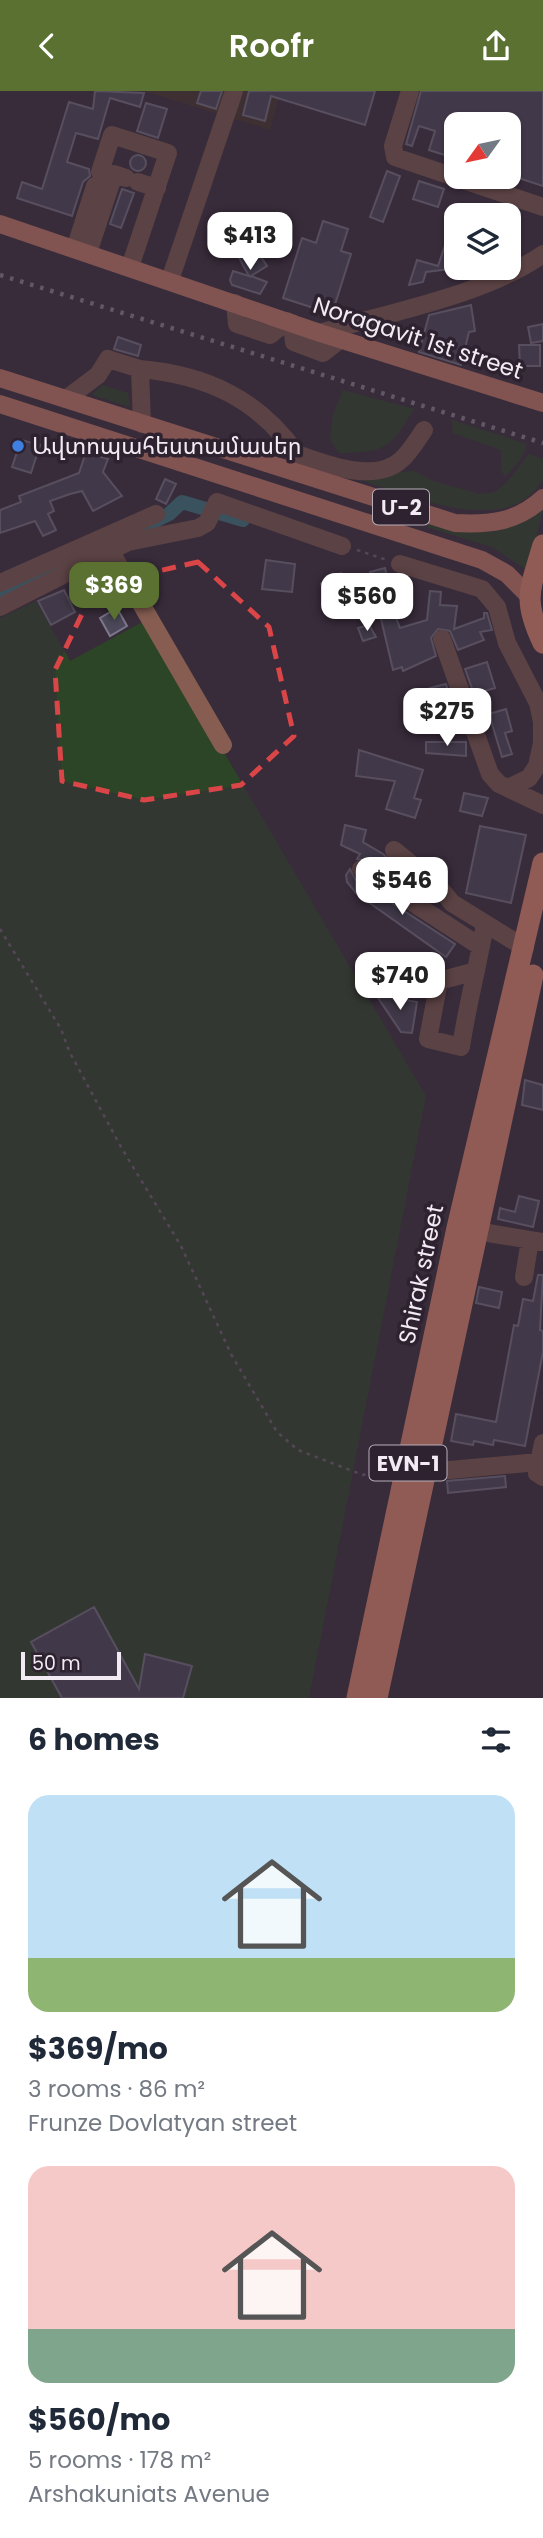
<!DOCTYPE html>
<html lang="en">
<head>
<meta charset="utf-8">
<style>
  :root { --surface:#fff; --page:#f2f2f3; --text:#1f2937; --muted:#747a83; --accent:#5a7132 }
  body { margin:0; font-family:Poppins,"Noto Sans Armenian",sans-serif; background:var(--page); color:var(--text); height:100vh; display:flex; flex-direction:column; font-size:26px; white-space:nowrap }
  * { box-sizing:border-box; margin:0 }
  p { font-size:23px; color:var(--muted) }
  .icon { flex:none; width:38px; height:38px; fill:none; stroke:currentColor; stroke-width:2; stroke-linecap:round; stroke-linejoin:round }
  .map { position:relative; height:1607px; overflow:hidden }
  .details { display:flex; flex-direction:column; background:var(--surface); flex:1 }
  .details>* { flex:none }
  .needle { width:46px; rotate:237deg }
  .controls { position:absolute; left:444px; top:21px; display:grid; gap:14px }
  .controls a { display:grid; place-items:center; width:77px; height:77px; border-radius:14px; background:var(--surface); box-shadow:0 2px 5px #0004; font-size:35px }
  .scale { position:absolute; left:21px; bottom:18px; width:100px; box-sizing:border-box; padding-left:7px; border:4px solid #f3ebf4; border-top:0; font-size:19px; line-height:24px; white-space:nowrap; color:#f3ebf4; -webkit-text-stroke:5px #2e2230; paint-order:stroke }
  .price { position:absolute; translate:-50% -60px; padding:0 16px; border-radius:14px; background:#fff; color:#222; font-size:23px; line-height:46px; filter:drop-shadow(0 2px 4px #0008) }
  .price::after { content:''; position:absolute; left:50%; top:42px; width:21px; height:16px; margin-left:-10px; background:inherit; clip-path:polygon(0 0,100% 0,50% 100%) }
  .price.selected { background:var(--accent); color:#fff }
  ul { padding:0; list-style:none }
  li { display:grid; align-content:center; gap:14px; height:371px; padding:0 28px }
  li span { display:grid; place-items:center; height:217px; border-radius:21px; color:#555 }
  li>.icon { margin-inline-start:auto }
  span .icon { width:126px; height:126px; fill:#fffc; stroke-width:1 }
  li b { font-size:30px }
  h2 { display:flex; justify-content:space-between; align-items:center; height:84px; padding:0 28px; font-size:30px }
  header { display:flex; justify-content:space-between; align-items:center; height:91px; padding:0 28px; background:var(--accent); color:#fff; font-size:32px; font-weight:600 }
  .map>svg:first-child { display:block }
  .industrial { fill:#453529 }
  .green { fill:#2d4527 }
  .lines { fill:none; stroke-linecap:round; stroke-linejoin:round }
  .canal { stroke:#3c808a; stroke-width:14 }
  .building { fill:#4d495b; stroke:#7c788b; stroke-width:2 }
  .path { stroke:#736975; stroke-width:2.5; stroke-dasharray:3.5 5; stroke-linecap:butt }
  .minor { stroke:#865d50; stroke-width:18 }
  .major { stroke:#da856d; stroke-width:18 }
  .highway { stroke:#fa9577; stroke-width:21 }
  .rail { stroke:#968c98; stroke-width:4.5; stroke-dasharray:3.5 7; stroke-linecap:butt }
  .marked { fill:none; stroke:#da4547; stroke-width:5; stroke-dasharray:14 9; stroke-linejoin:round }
  .shop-dot { fill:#3f7fe0; stroke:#2e2230; stroke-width:2.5 }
  .labels { text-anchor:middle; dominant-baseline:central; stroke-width:7; stroke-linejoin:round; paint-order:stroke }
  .shield { fill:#2e2230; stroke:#b8afb9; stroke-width:2 }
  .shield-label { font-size:21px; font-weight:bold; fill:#f3ebf4 }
  .street-label { font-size:23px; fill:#f3ebf4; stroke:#2e2230 }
  .poi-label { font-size:23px; fill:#f3ebf4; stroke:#2e2230; text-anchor:start }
</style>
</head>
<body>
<header><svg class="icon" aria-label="back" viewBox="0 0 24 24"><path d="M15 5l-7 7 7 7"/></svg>Roofr<svg class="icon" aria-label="share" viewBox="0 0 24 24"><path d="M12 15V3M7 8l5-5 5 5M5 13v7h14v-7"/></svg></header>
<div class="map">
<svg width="543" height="1607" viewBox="0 0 543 1607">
  <rect width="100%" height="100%" fill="#382c3a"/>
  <path class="industrial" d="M144,0H281L270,39Z"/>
  <path class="green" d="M102,294L128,302L130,316L92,304Z
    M343,299L414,318C390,358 386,361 339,362L330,349L333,323Z
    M452,329L527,353L521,368L505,386L501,378V359L453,342Z
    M529,363L543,368V390C536,398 529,407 519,412C471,436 380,394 332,379L375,383L415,380L433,390L480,403L495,401L507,391Z
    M543,419L528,480L492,456L426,436L428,432C476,441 499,445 543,419Z
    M36,510L70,570L146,529L426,1005L309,1607H0V527Z"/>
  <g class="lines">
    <path class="canal" d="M147,434L169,423L182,411L243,429
      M0,503L56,476"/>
  </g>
  <path class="building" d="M95,0L144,2L140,16L110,7L98,48L76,42L67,71L89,78L90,85L83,91L72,125L17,107L22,91L42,98L69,11L93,18Z
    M201,0H222L216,18L197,12Z
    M249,0H375L365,34L271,5L265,30L243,24Z
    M421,0H543V95L509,84V33H457V68L429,59L435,40L419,35L412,55L406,53Z
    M146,12L167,18L158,47L137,40Z
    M130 72a8 8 0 1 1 16 0a8 8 0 1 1-16 0Z
    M387,80L400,85L383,131L370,126Z
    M419,90L444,98L438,116L413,108Z
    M122,98L134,102L121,137L110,133Z
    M455,125L457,158L450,178L426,181L423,191L409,194L417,169L438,175Z
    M323,130L348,138L341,160L351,163L332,223L283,207L302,147L316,152Z
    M254,155L267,175L251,185L267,191L260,203L232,194L230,189L233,180L249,185L238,165Z
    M471,214L475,240L469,241L461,274L419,261L429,224Z
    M543,233V250L531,252L528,236Z
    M118,246L141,254L138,265L114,258Z
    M519,254H540V275H520Z
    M21,349L40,354L31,382L12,376Z
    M86,361L108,368L103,381L122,405L93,420L82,400L70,403L50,410L54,420L48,423L56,439L43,445L35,430L0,442V419L21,411L19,405L79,382Z
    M165,388L176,393L166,413L156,408Z
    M266,469L295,473L292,501L262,498Z
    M385,477L393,508H389L400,537L427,529L430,500L441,501L440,514L457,515L454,538L484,527V522H487L492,539L480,541L484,549L458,559L450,540L438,538L431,547L436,565L403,580L402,576L393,579L370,481Z
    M341,482L355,508L335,519L321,493Z
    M64,499L75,521L51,534L38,510Z
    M117,517L127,535L110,545L100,527Z
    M369,534L376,546L363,550L358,537Z
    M487,571L495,597L474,603L465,578Z
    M446,593L455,623L439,628L430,597Z
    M506,618L512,640L505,642L512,663L502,666L489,623Z
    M426,651H466V665L426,662Z
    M359,659L423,679L414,707L421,709L415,727L386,718L395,690L356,685Z
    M464,702L488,707L482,725L460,720Z
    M345,734L366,739L363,751L383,763L414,790L410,796L374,771L357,768L360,763L341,754Z
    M480,735L526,744L511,812L466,802Z
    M350,778L355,788L455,853L446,866L357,803L347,791L346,784Z
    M376,904L417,911L412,942L401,941Z
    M525,989L543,994V1019L522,1014Z
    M519,1105L539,1110L533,1136L498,1128L500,1117L515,1121Z
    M538,1184H543L540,1239L543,1240V1261L525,1355L494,1349L493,1354L474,1350L473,1354L451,1350L456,1323L496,1331L514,1234L518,1235L523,1208L533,1210Z
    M479,1196L502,1201L499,1217L476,1212Z
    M505,1385L506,1396L448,1402L447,1390Z
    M94,1516L139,1598L145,1563L192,1575L183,1607H62L31,1551Z"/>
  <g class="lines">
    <path class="path" d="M357,459L387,469
      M0,838L61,938L69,960L121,1056L181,1155L231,1263L277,1341L298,1359L363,1384L390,1376"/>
    <path class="minor" d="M410,0L393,55L395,66L543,116
      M100,81L112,44L168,62L130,176
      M138,91L157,97
      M75,158L95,95
      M88,162L114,83L126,87
      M170,189L234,0
      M235,212L237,233L270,244L287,230
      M292,232L294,251L323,262L341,248
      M320,242C390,221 485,204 543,163
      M140,278C207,284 258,308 297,363
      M66,308L98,284L108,268L140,278L142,333
      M294,373L297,363C325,373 375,393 401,369C410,361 417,349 424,339
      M111,461L223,654
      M400,473L482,498L497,516L507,552L538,612L542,631V652L537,675L529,687L508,697
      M0,492L156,423
      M0,516L128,451L198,437L207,432L217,411L342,455
      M442,548L490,683L499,693L543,714
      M394,759L438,795L452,812L525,857
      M361,778L481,856
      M476,880L439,890L428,948L461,956C467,915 478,875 485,833
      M476,1140L543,1151
      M524,1186L530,1149
      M543,1352L537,1382L543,1386
      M426,1377L450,1379L538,1371"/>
    <path class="major" d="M0,133L320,242L543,312
      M0,287L455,432C490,434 517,431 543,407
      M0,313L482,469L507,483L528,504"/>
    <path class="highway" d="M543,454C530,499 522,508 543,552
      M357,1607L457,1137L543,772
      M377,1607L533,884"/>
    <path class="rail" d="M0,184L543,352"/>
  </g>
  <path d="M0 0H543V1607H0ZM198,471L269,536L294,645L241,694L144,709L62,690L55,579L96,494Z" fill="#382c3a" fill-opacity=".55" fill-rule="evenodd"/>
  <path class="marked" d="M198,471L269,536L294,645L241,694L144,709L62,690L55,579L96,494Z"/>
  <circle class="shop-dot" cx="18" cy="355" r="7"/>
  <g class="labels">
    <g class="shield">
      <rect x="373" y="398.5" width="56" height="35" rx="5"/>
      <rect x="369.5" y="1354.5" width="77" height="35" rx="5"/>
    </g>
    <g class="shield-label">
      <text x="401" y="416">Մ-2</text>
      <text x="408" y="1372">EVN-1</text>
    </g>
    <g class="street-label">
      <text transform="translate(418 247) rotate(18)">Noragavit 1st street</text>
      <text transform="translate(421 1183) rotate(-78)">Shirak street</text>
    </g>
    <g class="poi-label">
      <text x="32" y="355">Ավտոպահեստամասեր</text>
    </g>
  </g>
</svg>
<div class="controls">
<a><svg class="needle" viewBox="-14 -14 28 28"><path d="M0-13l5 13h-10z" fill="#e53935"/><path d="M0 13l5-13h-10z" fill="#747a83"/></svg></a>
<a><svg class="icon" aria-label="layers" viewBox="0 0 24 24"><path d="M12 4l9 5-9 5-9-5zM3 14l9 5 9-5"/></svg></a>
</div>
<div class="scale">50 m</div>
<b class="price" style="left:250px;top:181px">$413</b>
<b class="price selected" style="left:114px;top:531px">$369</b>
<b class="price" style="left:367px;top:542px">$560</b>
<b class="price" style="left:447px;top:657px">$275</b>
<b class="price" style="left:402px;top:826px">$546</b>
<b class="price" style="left:400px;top:921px">$740</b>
</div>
<section class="details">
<h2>6 homes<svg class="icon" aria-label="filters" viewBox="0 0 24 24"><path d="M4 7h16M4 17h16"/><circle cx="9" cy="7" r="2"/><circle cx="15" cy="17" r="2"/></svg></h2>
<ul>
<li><span style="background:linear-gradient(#bfe0f5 75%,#8fb573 0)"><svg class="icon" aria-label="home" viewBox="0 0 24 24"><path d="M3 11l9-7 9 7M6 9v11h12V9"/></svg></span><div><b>$369/mo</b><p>3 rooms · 86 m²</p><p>Frunze Dovlatyan street</p></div></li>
<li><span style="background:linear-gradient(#f6c9c9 75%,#7fa58c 0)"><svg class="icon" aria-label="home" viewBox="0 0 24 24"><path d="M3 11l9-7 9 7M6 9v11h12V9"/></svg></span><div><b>$560/mo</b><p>5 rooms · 178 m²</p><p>Arshakuniats Avenue</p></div></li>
</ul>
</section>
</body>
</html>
